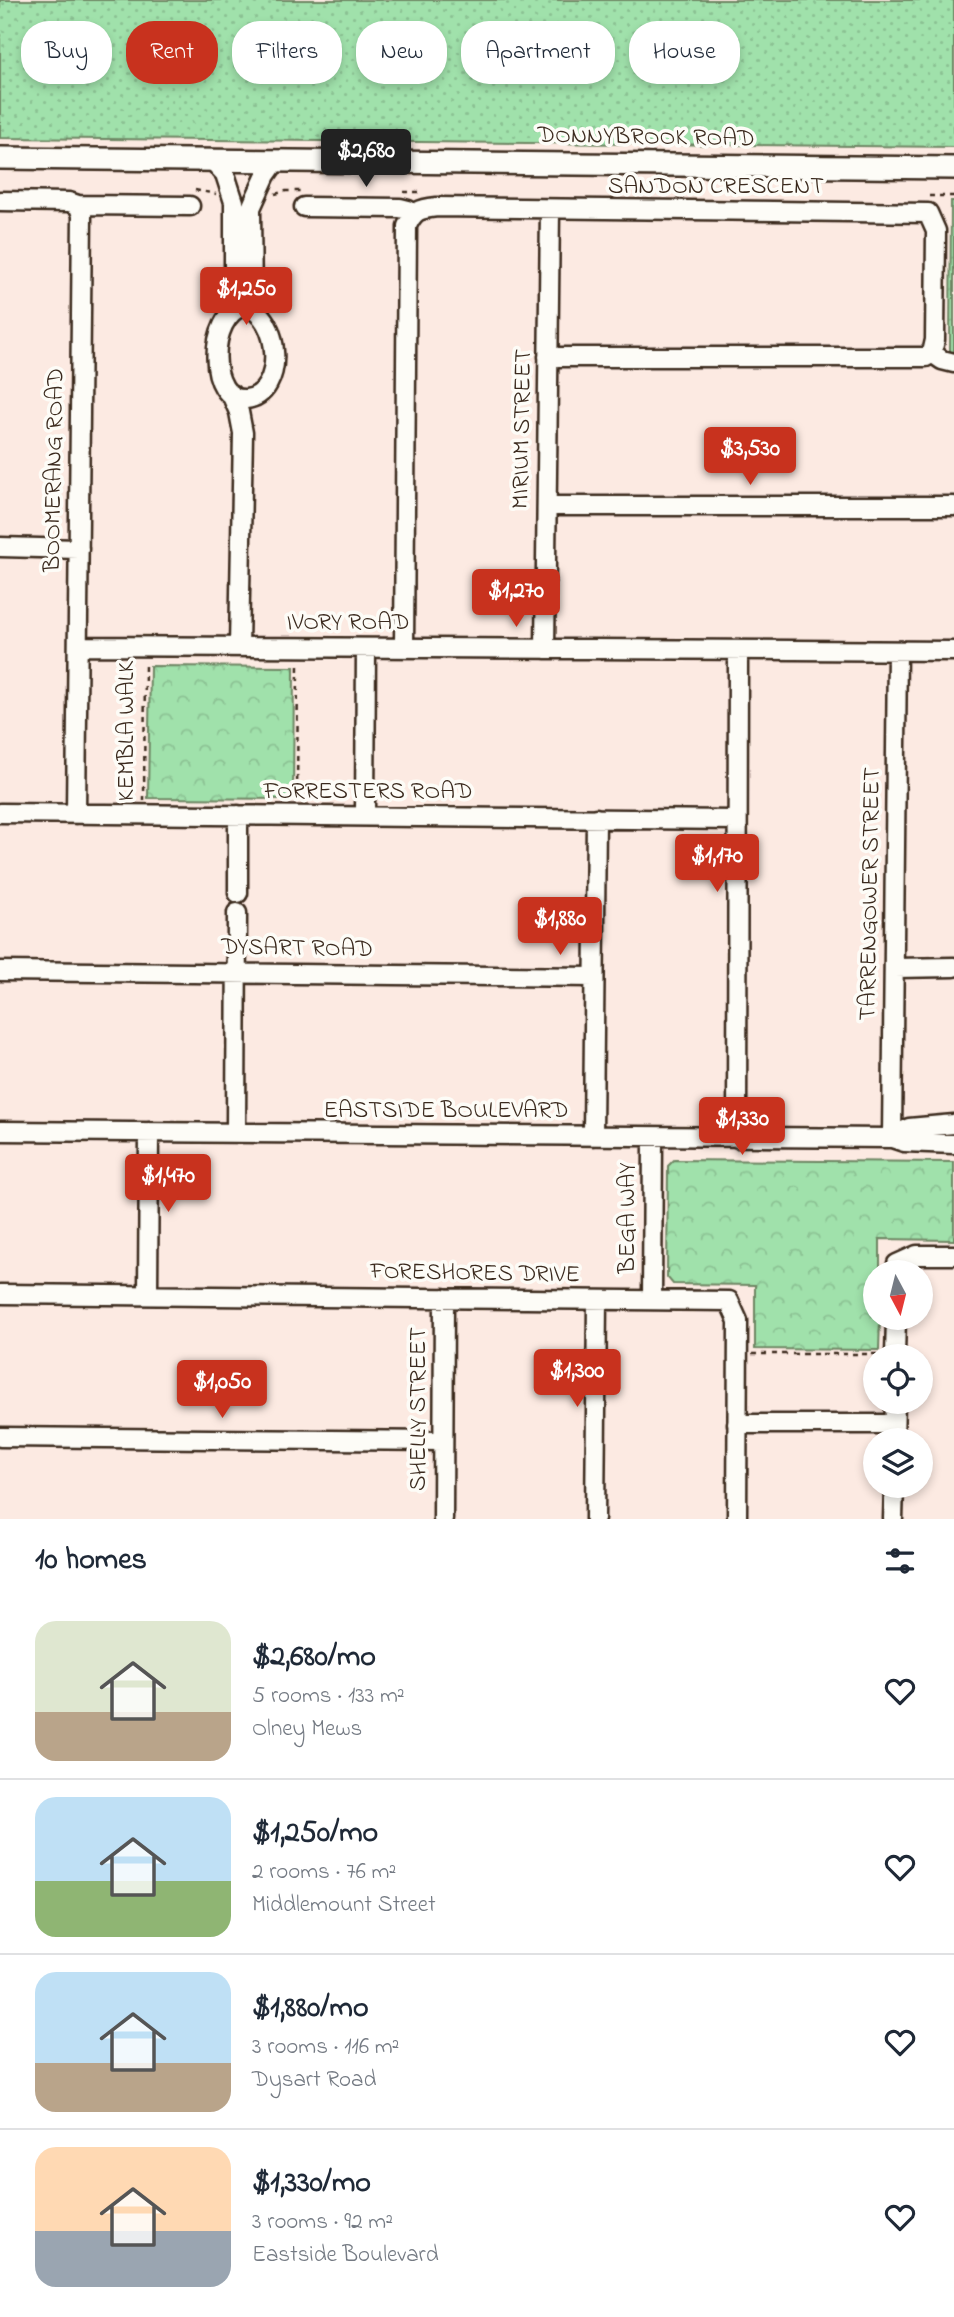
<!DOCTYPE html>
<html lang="en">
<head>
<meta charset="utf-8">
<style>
  :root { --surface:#fff; --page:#f6f6f7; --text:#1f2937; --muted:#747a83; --line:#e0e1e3; --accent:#c8321e }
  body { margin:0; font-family:"Indie Flower",sans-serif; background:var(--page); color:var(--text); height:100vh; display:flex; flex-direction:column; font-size:26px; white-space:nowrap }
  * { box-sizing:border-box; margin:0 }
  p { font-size:23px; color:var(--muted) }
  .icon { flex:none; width:38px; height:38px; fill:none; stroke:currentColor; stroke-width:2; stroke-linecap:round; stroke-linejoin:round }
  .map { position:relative; height:1519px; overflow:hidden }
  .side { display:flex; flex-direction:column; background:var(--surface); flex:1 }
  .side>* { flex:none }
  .hud { position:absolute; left:21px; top:21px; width:914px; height:63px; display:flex; gap:14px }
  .needle { width:46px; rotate:173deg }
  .controls { position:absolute; left:863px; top:1260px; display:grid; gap:14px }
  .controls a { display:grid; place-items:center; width:70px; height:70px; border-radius:50%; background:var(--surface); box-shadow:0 4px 10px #0003; font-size:35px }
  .price { position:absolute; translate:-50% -60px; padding:0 16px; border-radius:7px; background:var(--accent); color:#fff; font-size:23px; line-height:46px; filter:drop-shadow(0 2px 4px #0008) }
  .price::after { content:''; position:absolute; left:50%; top:42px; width:21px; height:16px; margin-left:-10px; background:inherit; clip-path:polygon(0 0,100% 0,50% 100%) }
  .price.on { background:#222; color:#fff }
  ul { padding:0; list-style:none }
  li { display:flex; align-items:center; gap:21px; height:175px; padding:0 35px }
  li+li { border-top:2px solid var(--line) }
  li span { display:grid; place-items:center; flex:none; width:196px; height:140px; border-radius:21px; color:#555 }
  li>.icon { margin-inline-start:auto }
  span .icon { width:84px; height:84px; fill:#fffc; stroke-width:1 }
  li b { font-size:30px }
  h2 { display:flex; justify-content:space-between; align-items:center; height:84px; padding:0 35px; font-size:30px }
  .tag { padding:0 24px; border-radius:28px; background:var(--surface); box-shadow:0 4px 10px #0003; font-size:24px; line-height:63px }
  .tag.on { background:var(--accent); color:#fff }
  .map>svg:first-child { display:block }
  .grass { fill:url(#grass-dots); stroke:#6e8664; stroke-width:2 }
  .park { fill:url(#park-crowns); stroke:#6e8664; stroke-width:2 }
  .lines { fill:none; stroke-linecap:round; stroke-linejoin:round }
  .minor-casing { stroke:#3b2a1e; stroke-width:23 }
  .major-casing { stroke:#3b2a1e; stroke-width:26 }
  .path { stroke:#3b2a1e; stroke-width:2.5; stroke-dasharray:5 5; stroke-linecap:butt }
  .minor { stroke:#fdfcf7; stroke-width:18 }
  .major { stroke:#fdfcf7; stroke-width:21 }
  .labels { text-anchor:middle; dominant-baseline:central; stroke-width:7; stroke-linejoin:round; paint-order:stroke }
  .street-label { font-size:24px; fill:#3b2a1e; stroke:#fdfcf7 }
</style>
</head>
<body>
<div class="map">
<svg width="954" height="1519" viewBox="0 0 954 1519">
  <defs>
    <pattern id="grass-dots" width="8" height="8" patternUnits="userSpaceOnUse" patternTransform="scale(1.75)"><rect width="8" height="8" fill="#a0e1ab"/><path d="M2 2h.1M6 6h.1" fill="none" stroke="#8bc193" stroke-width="1.8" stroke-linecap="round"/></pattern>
    <pattern id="park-crowns" width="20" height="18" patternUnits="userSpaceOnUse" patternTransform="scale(1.75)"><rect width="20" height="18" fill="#a0e1ab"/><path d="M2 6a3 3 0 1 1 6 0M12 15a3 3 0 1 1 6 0" fill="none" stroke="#8bc193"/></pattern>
  </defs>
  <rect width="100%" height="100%" fill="#fceae2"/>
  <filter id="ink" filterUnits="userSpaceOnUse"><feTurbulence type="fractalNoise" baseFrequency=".0143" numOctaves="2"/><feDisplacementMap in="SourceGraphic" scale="14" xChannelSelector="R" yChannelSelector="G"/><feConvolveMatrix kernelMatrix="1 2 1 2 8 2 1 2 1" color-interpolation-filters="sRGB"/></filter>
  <g filter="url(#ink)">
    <path class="grass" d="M0,0H954V147L0,138Z"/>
    <path class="park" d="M951,201H954V352H950Z
      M150,666L294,667L293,799L148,798Z
      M674,1160L954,1162V1240L880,1239V1272H875V1318H880L879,1350L755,1349V1285L673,1284L667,1277L668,1166Z"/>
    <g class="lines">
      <g class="minor-casing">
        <path id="minor" d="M212,160L225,174L234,202V308
          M0,201L69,202L78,205L82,215L76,814
          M78,205L190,206
          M304,207L400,208L408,210L412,213
          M244,306C282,314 286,395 246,399C207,403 207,315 244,306Z
          M252,307L251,208L266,175L276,161
          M932,353L942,360L954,363
          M231,394L239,412L243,433L239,647
          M547,506H954
          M0,547L79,549
          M78,646L954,651
          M404,648L407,226C414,210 420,209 437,207L928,213L936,231L935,340L932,353L926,357H548
          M545,649L550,210
          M0,813L736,820
          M238,815V893
          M365,816L366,648
          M895,968L954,967
          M0,971L594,977
          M0,1131L892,1138L904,1142L954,1144
          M236,1133L237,913
          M593,1136L596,818
          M737,1138L738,650
          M892,1138L897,651
          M892,1138L909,1128L954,1124
          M897,1272V1264L917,1255H954
          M0,1294L729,1301L738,1321L737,1519
          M148,1295L149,1132
          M652,1300L653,1137
          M895,1356L896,1318
          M737,1424H894
          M0,1437L443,1441
          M894,1440L895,1402
          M443,1519L444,1298
          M595,1519L597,1300
          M893,1519L894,1486"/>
      </g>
      <g class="major-casing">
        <path id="major" d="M0,158L954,168"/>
      </g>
      <path class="path" d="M195,190L216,194
        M404,192H422
        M275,194L286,191H300
        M929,196H954
        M144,801L145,661
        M297,801L298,661
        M752,1354H882"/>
      <use href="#minor" class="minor"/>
      <use href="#major" class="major"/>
    </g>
  </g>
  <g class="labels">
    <g class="street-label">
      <text transform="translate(646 138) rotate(1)">DONNYBROOK ROAD</text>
      <text x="716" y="187">SANDON CRESCENT</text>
      <text transform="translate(523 429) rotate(-89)">MIRIUM STREET</text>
      <text transform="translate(55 470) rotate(-89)">BOOMERANG ROAD</text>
      <text x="348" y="623">IVORY ROAD</text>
      <text transform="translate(127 731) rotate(-90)">KEMBLA WALK</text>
      <text x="368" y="792">FORRESTERS ROAD</text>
      <text transform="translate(871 894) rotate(-89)">TARRENGOWER STREET</text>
      <text transform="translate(297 949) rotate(1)">DYSART ROAD</text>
      <text x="446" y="1111">EASTSIDE BOULEVARD</text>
      <text transform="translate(628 1218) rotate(-90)">BEGA WAY</text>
      <text transform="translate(475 1274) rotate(1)">FORESHORES DRIVE</text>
      <text transform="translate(419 1409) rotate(-90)">SHELLY STREET</text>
    </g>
  </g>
</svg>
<div class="controls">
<a><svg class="needle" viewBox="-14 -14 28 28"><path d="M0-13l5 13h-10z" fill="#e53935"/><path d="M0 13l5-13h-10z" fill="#747a83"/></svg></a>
<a><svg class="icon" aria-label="locate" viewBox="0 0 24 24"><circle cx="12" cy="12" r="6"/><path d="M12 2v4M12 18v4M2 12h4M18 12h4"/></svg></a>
<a><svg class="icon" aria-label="layers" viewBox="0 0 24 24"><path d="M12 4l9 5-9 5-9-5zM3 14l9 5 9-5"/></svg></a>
</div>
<b class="price on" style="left:366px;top:189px">$2,680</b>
<b class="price" style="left:246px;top:327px">$1,250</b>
<b class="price" style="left:750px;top:487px">$3,530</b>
<b class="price" style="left:516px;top:629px">$1,270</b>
<b class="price" style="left:717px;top:894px">$1,170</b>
<b class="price" style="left:560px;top:957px">$1,880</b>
<b class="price" style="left:742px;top:1157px">$1,330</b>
<b class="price" style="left:168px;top:1214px">$1,470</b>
<b class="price" style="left:577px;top:1409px">$1,300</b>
<b class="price" style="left:222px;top:1420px">$1,050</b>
<div class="hud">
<a class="tag">Buy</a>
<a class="tag on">Rent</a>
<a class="tag">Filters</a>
<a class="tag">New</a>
<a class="tag">Apartment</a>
<a class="tag">House</a>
</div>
</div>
<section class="side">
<h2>10 homes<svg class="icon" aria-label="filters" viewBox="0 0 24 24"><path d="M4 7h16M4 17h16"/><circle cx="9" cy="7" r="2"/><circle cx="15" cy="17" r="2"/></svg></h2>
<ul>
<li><span style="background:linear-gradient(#dfe7d0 65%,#b9a48a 0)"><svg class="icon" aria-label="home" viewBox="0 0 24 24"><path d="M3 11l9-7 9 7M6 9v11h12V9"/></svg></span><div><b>$2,680/mo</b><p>5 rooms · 133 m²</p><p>Olney Mews</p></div><svg class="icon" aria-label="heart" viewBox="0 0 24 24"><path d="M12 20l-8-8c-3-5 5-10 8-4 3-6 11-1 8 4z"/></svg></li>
<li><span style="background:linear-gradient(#bfe0f5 60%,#8fb573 0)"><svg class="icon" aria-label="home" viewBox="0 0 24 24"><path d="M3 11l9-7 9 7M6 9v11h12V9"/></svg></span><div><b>$1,250/mo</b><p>2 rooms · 76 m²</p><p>Middlemount Street</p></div><svg class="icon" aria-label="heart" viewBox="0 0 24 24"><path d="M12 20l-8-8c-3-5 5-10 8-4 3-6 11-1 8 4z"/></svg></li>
<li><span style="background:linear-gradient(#bfe0f5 65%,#b9a48a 0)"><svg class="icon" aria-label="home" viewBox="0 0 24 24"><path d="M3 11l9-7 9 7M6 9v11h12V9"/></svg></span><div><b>$1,880/mo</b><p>3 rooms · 116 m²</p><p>Dysart Road</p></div><svg class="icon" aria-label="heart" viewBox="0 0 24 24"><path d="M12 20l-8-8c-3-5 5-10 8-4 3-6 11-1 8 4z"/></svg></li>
<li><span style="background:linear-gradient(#ffd9b3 60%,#9aa5b1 0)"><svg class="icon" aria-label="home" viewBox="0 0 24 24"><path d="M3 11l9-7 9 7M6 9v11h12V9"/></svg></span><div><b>$1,330/mo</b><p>3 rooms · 92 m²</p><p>Eastside Boulevard</p></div><svg class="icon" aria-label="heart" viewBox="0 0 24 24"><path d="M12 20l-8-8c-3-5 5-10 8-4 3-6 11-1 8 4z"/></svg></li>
</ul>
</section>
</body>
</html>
